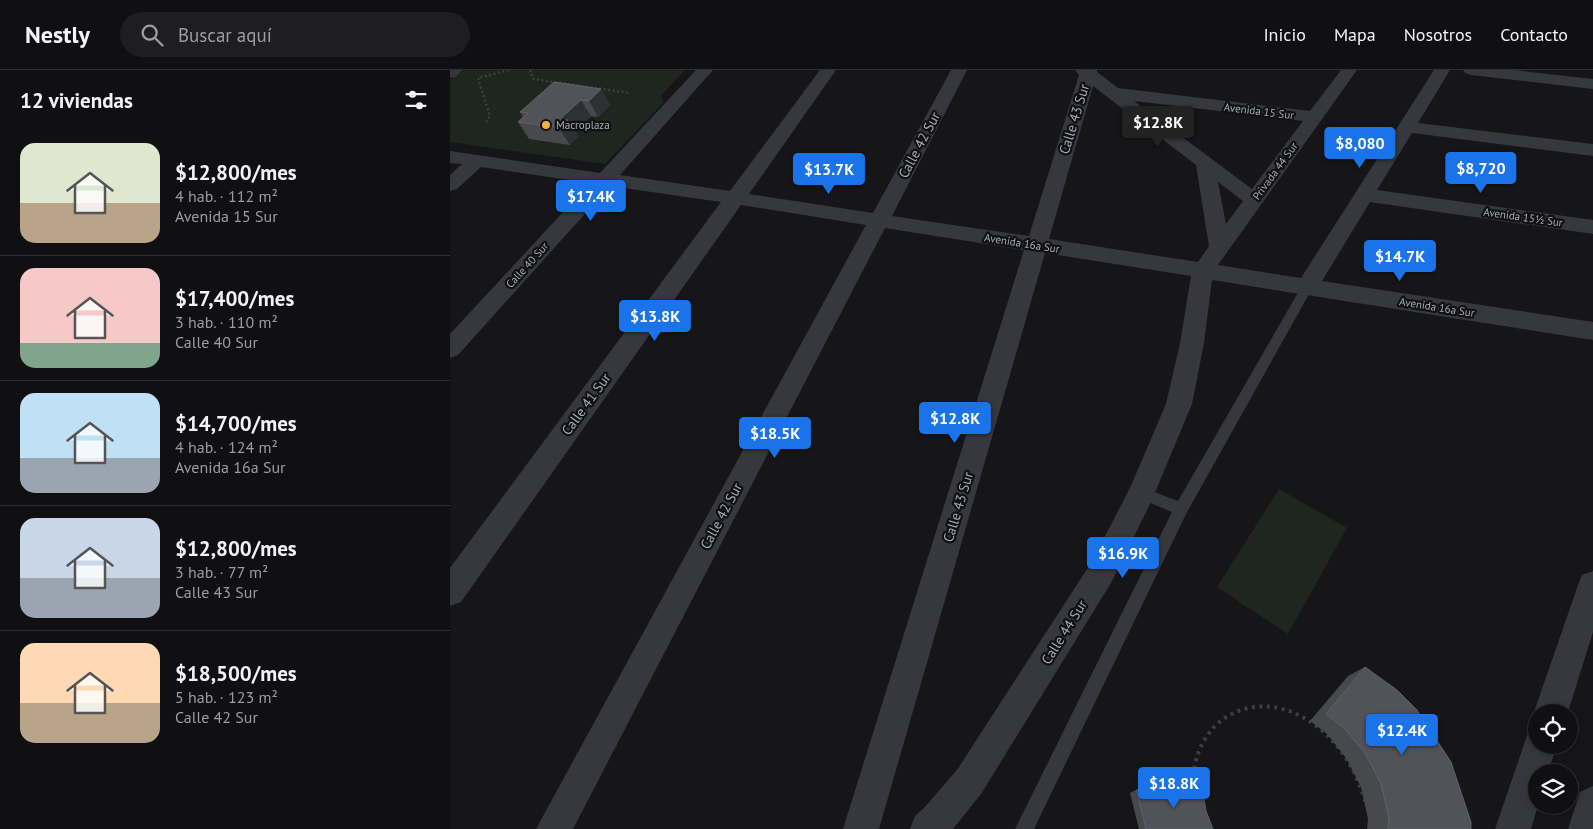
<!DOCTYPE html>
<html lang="es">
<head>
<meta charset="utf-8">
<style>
  :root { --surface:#101012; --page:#1e1e20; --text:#f1f3f6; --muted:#9c9d9f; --line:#303032; --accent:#1a73e8 }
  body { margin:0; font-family:"PT Sans",sans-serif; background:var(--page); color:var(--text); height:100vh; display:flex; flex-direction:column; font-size:19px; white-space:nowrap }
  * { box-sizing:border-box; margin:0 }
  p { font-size:16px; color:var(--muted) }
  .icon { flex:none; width:28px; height:28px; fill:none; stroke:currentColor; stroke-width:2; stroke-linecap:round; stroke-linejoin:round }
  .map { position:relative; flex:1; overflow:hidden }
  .details { display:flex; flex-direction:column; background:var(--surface); width:450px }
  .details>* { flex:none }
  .controls { position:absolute; left:1078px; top:634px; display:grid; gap:10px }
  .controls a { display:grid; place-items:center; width:50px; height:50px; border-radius:50%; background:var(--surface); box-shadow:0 2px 8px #0003,0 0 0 1px var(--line); font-size:25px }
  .price { position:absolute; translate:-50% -42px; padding:0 11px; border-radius:5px; background:var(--accent); color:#fff; font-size:16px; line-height:32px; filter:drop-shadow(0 1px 2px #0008) }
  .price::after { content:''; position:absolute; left:50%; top:30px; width:15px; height:11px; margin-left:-8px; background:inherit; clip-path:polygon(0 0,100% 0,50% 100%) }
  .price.on { background:#222; color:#fff }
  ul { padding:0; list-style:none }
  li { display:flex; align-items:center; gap:15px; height:125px; padding:0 20px }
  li+li { border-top:1px solid var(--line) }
  li span { display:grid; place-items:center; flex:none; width:140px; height:100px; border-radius:15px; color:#555 }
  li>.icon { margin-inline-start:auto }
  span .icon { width:60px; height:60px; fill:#fffc; stroke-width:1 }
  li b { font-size:21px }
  h2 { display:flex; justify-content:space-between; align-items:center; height:60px; padding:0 20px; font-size:21px }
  header { display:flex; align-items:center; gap:30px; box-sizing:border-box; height:70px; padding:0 25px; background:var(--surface); border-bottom:1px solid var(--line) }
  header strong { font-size:24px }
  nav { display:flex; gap:28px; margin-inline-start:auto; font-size:18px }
  .search { width:350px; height:45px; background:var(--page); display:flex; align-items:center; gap:12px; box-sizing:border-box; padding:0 18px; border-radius:28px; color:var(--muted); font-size:19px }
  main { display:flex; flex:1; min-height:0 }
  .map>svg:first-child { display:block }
  .green { fill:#1e261f }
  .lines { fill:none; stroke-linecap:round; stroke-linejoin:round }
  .path-far1 { stroke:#3d3f44; stroke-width:2.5; stroke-dasharray:2 2.5; stroke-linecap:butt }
  .path { stroke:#3d3f44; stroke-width:4; stroke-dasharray:3 4.5; stroke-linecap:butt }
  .service { fill:#37383d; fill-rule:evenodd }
  .minor { fill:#37383d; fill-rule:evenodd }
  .tertiary { fill:#37383d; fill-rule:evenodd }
  .wall { fill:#47494d }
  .shaded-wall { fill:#2f3033 }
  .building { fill:#525359; stroke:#5f6168 }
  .poi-dot { fill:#f2b134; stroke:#111113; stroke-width:2 }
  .labels { text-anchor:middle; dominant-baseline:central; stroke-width:4.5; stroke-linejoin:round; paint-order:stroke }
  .far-street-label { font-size:11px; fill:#a8adb8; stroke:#111113 }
  .far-poi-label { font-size:11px; fill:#a8adb8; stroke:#111113; text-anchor:start }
  .street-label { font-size:14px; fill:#a8adb8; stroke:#111113 }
</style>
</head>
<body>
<header>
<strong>Nestly</strong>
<div class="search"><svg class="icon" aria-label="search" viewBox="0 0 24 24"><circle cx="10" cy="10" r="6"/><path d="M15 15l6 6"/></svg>Buscar aquí</div>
<nav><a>Inicio</a><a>Mapa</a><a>Nosotros</a><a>Contacto</a></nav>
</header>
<main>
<section class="details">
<h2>12 viviendas<svg class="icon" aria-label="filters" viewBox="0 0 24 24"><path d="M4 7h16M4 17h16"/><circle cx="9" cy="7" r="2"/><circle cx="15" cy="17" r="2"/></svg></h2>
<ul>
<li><span style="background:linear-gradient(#dfe7d0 60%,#b9a48a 0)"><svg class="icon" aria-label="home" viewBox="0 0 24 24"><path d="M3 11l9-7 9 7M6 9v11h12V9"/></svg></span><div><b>$12,800/mes</b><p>4 hab. · 112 m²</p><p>Avenida 15 Sur</p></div></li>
<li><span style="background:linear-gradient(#f6c9c9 75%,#7fa58c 0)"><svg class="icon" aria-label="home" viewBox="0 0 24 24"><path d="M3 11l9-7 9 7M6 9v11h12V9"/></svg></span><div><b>$17,400/mes</b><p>3 hab. · 110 m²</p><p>Calle 40 Sur</p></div></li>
<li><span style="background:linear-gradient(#bfe0f5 65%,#9aa5b1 0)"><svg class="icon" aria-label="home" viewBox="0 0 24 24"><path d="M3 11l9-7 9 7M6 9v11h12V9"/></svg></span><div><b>$14,700/mes</b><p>4 hab. · 124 m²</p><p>Avenida 16a Sur</p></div></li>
<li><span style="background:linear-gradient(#c9d6e8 60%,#9aa5b1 0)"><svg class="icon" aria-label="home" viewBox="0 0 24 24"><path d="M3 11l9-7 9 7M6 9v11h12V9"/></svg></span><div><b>$12,800/mes</b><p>3 hab. · 77 m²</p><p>Calle 43 Sur</p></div></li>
<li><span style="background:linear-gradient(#ffd9b3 60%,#b9a48a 0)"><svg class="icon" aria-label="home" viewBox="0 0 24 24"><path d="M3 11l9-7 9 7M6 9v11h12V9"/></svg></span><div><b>$18,500/mes</b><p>5 hab. · 123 m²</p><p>Calle 42 Sur</p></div></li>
</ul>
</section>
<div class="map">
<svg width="1143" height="759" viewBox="0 0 1143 759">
  <rect width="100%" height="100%" fill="#161618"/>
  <path class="green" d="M14,0H235L211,26L214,32L155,94L0,72V10Z
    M829,419L897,458L838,564L767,517Z"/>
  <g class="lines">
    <path class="path-far1" d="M80,0L83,9L180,23
      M36,52L40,46L28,8L59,0"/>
    <path class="path" d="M743,721C739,648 807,612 865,655C891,674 906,701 915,731"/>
    <path class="service" d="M857,213L863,217L736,444L584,759H565L722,442L686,427L684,423L686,419L691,417L728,431L853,214Z"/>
    <path class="minor" d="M0,0H12L6,7L0,8Z
      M246,0H263L170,105L280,121L370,0H386L299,124L423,143L501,0H517L442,146L579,166L629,5L625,0H647V2L668,18L860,41L891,0H907L768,195L851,208L984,0H1000L968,53L1143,74V86L962,63L927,120L1143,150V164L920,132L872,211L1143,252V270L762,210L754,273L742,334L701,432L661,513L531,724L503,759H460L465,746L474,738L507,700L641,493L680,418L716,334L730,273L741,206L595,183L429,759H393L574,180L435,158L123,759H86L416,155L291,135L11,532L0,536V498L271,132L160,116L8,285L0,288V264L140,113L31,97L7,119L0,121V105L12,94L0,93V81L150,103ZM643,16L746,95L759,176L748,192L599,169ZM684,31L853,51L802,119ZM768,112L793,131L776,154Z
      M1013,0H1064L1143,9V19L1021,5L1015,3Z
      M1143,501V562L1118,642H1086V646L1084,642L1128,515L1132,505Z
      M1086,660V675H1107L1098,702H1086V735H1088L1081,759H1045L1078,663Z"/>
    <path class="tertiary" d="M1143,716V759H1118L1130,722Z"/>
  </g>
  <path class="wall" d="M151,19L160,35L148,47L141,46L125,61L128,66L120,75L79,69L68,52L73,47L70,42Z
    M915,597L1021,759H917L918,749L911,717L896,688L877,664L860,651L898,606Z
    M686,720L756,741L763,759H689L680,723Z"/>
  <path class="shaded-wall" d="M151,19L160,35L148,47L139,31Z
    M131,30L141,46L125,61L128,66L120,75L109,58L110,49Z"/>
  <path class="building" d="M104,12L151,19L139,31L131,30L110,49L118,50L109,58L68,52L78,43L70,42Z
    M915,597L947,620L967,640L1001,692L1021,752V759H938L939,748L931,714L915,683L894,658L876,644Z
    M752,717L756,741L763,759H696L686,720Z"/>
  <circle class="poi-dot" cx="96" cy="55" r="5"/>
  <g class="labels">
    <g class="far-street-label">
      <text transform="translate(809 41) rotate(7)">Avenida 15 Sur</text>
      <text transform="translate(825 101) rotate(-54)">Privada 44 Sur</text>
      <text transform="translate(1073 147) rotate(8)">Avenida 15½ Sur</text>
      <text transform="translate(572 173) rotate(9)">Avenida 16a Sur</text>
      <text transform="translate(77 195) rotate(-48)">Calle 40 Sur</text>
      <text transform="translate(987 237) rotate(9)">Avenida 16a Sur</text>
    </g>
    <g class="far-poi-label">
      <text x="106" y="55">Macroplaza</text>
    </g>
    <g class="street-label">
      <text transform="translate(624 49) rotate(-73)">Calle 43 Sur</text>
      <text transform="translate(469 75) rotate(-62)">Calle 42 Sur</text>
      <text transform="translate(136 334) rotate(-54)">Calle 41 Sur</text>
      <text transform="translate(508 437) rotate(-73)">Calle 43 Sur</text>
      <text transform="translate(271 446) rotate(-62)">Calle 42 Sur</text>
      <text transform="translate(614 562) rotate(-58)">Calle 44 Sur</text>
    </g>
  </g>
</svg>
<div class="controls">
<a><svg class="icon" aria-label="locate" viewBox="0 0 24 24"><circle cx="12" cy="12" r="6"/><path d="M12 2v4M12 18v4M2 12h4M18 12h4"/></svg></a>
<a><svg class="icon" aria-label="layers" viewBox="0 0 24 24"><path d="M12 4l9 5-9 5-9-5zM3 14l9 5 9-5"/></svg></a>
</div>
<b class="price on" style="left:708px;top:78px">$12.8K</b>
<b class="price" style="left:910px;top:99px">$8,080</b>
<b class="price" style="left:1031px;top:124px">$8,720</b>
<b class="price" style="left:379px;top:125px">$13.7K</b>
<b class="price" style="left:141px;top:152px">$17.4K</b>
<b class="price" style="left:950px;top:212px">$14.7K</b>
<b class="price" style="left:205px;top:272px">$13.8K</b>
<b class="price" style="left:505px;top:374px">$12.8K</b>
<b class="price" style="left:325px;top:389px">$18.5K</b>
<b class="price" style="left:673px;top:509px">$16.9K</b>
<b class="price" style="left:952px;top:686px">$12.4K</b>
<b class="price" style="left:724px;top:739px">$18.8K</b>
</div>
</main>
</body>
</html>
